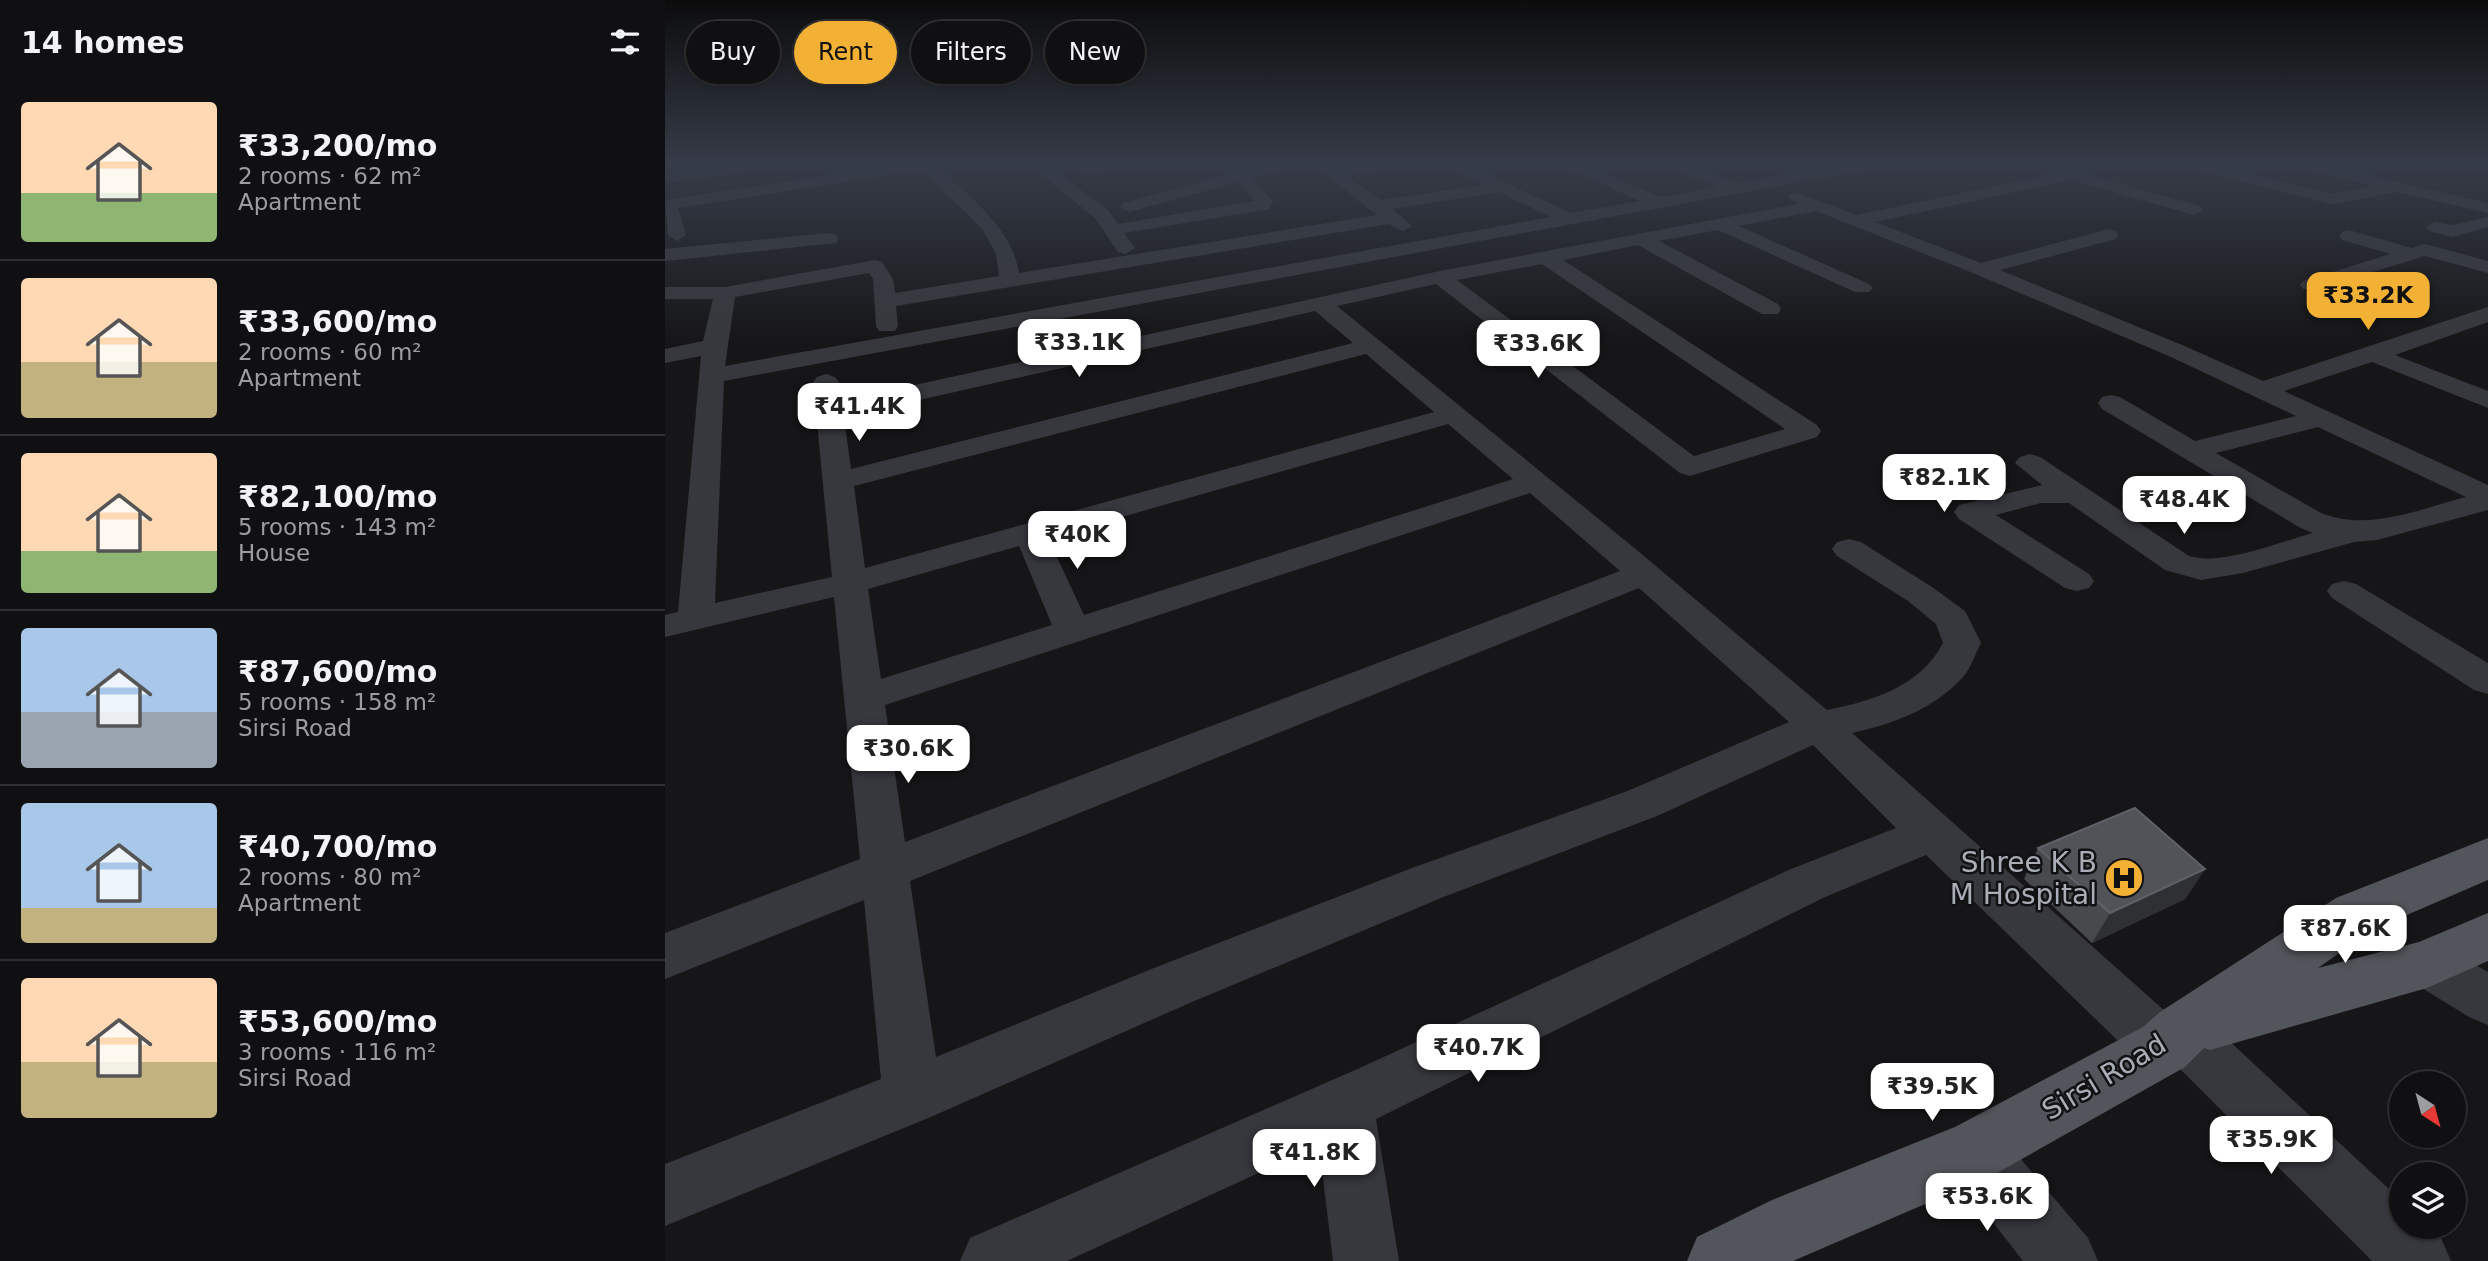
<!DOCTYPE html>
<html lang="en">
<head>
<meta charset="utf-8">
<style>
  :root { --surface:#101012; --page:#19191b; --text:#f1f3f6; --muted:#9c9d9f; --line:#303032; --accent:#f2b134 }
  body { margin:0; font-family:"DejaVu Sans",sans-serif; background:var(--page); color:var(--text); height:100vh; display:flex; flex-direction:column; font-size:26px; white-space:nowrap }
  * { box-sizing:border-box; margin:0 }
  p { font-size:23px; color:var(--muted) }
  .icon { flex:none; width:38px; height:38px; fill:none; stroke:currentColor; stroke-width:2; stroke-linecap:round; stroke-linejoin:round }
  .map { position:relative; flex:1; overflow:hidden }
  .side { display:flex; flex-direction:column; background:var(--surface); width:665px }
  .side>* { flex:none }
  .hud { position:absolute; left:21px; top:21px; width:665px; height:63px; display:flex; gap:14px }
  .needle { width:46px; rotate:144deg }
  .controls { position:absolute; left:1724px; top:1071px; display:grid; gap:14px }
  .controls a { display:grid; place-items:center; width:77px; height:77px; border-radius:50%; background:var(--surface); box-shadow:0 2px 5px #0004,0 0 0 2px var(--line); font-size:35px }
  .price { position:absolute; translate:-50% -60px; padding:0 16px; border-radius:14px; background:#fff; color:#222; font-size:23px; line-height:46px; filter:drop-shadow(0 2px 4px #0008) }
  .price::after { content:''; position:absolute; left:50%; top:42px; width:21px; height:16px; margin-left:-10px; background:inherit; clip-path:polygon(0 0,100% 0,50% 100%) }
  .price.active { background:var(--accent); color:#111 }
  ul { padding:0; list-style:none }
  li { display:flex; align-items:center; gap:21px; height:175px; padding:0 21px }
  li+li { border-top:2px solid var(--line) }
  li span { display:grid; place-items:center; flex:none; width:196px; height:140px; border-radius:7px; color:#555 }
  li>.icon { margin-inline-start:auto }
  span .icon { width:84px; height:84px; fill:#fffc; stroke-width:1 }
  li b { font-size:30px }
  h2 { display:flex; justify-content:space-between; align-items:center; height:84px; padding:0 21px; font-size:30px }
  .pill { padding:0 24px; border-radius:32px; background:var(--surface); box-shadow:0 2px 5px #0004,0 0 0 2px var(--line); font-size:24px; line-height:63px }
  .pill.active { background:var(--accent); color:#111 }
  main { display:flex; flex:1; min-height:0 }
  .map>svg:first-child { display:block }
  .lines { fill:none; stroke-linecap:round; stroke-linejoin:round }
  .minor { fill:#37383d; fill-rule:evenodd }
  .major { fill:#53555c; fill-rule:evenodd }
  .wall { fill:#47494d }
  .shaded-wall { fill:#2f3033 }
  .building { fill:#525359; stroke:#5f6168; stroke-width:2 }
  .labels { text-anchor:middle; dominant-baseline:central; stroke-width:5; stroke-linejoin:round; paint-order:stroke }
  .near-poi-label { font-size:28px; fill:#a8adb8; stroke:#111113; text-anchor:end }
  .near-street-label { font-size:28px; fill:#a8adb8; stroke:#111113 }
</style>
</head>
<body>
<main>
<section class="side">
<h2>14 homes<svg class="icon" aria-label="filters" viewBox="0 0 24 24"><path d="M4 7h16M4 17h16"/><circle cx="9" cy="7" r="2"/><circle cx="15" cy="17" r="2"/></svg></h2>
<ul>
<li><span style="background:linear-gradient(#ffd9b3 65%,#8fb573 0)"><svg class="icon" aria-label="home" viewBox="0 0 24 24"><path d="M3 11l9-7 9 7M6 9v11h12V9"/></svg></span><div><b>₹33,200/mo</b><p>2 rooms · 62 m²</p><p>Apartment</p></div></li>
<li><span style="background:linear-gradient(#ffd9b3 60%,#c2b280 0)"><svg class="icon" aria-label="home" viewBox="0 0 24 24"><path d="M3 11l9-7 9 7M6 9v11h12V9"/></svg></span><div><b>₹33,600/mo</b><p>2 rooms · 60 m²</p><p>Apartment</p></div></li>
<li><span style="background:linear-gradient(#ffd9b3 70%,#8fb573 0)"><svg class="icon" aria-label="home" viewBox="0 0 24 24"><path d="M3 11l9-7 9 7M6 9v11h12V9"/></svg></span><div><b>₹82,100/mo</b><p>5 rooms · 143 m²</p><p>House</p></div></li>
<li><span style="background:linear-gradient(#a9c7e8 60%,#9aa5b1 0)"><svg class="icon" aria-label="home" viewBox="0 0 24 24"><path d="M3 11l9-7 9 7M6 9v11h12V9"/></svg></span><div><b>₹87,600/mo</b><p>5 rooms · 158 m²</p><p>Sirsi Road</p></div></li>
<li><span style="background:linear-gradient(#a9c7e8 75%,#c2b280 0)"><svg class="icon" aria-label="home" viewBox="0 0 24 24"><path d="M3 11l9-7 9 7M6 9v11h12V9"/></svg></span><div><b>₹40,700/mo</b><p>2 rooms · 80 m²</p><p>Apartment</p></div></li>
<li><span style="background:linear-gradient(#ffd9b3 60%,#c2b280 0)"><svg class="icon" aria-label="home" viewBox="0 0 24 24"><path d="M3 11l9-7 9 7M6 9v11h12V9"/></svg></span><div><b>₹53,600/mo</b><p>3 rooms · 116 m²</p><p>Sirsi Road</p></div></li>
</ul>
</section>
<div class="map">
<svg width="1823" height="1261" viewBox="0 0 1823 1261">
  <rect width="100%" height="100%" fill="#161618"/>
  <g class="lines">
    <path class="minor" d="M59,165L88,167L80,172L0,183V173Z
      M230,165H270C304,197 346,225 354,273L712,215L649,165H667L671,168L724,165L716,170L681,176L715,200L818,185L781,165H802L906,213L975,201L895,165H917L996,197L1052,187L999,165H1022L1072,183L1172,165H1207L1199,170L59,381L50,603L167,577L148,382L152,377L161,374L170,377L174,382L176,401L775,271L1133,204L1122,197L1130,192L1192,215L1406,170L1535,206L1538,210L1529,215L1406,180L1210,222L1316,263L1444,229L1451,231L1453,235L1451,239L1335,270L1522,347L1598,381L1823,307V322L1730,355L1823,391V408L1707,362L1619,391L1823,485V510L1712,540L1689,542L1578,573L1536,580L1500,570L1404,503H1376L1331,515L1424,574L1429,581L1424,588L1412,591L1400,588L1294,519L1289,512L1294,505L1377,485L1350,463L1355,457L1365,454L1375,457L1524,556C1558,566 1614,542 1648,533L1634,527L1437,409L1433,403L1437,397L1446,395L1455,397L1530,441L1631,416L1506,357L1308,273L1151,211L1074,226L1204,284L1208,288L1204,292H1190L1053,230L994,241L1113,304L1116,309L1113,314H1097L973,245L898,260L1152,425L1156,431L1152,437L1025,476L1015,473L771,284L672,306L973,551L1162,710C1207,701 1255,687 1278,643L1271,624L1243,601L1172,556L1167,549L1172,542L1184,539L1196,542L1267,587L1300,611L1316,643C1310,654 1306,668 1298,677C1269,709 1228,724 1187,733L1500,1011L1515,1005L1534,1013L1736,1200V1227H1764L1776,1238L1786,1261H1707L1514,1068L1499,1074L1479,1066L1261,855L1160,897L711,1119L734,1261H668L654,1145L402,1261H295L305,1238L697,1067L1126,869L1231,828L1148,745L992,816L781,896L527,1002L268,1116L0,1226V1164L216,1079L199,900L0,979V933L195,859L169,597L0,637V615L13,612L36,356L0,363V349L38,341L48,299H0V287H60L210,260L217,262L228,279L230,293L334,276L331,254L318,230L258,170L13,208L21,235L12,241L3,235L0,200ZM834,192L886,217L60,366L70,297L204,273L208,279L211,326L214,331H230L233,326L231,306L724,224L738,231L747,226L727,209ZM877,264L1120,429L1029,456L792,280ZM650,311L688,343L186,469L179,417ZM701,354L769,412L200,568L189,486ZM783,424L848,479L419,615L383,538ZM1653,427L1801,497C1754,509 1703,532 1656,513L1551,453ZM865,493L955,571L240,842L220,705ZM354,546L387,625L216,679L203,589ZM974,588L1124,722L960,792L747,868L489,968L271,1057L245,881Z
      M365,165H383L443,210L453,224L590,201L573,182L464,212L455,207L458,203L597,165H623L620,168L587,178L608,201L604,209L459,233L470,248L460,254L453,252L430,218Z
      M419,165H450L447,168L423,174L415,169Z
      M1520,165H1548L1667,194L1709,186L1635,168L1632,165H1661L1823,203V213L1732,192L1667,204L1523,168Z
      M1823,217V227L1788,237L1764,231L1761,227L1770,222L1788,225Z
      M1684,230L1747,248L1760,244L1823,261V273L1760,256L1652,289H1638L1635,285L1638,281L1726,254L1677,240L1675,236L1677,232Z
      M164,233L171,235L173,239L171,243L0,261V249Z
      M1679,581L1691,584L1823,663V694L1809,690L1667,598L1662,591L1667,584Z
      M1762,941L1780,948L1823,972V1025L1804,1017L1744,980L1736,964L1744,948Z
      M1310,1121L1331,1130L1423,1238L1433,1261H1358L1289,1172L1280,1151L1289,1130Z"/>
    <path class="major" d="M1823,838V880L1707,930L1653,968L1754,942L1823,913V961L1762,988L1545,1050L1539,1048L1520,1067L1332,1173L1128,1261H1022L1032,1237L1107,1200L1290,1127L1478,1027L1495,1012L1671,898Z"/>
  </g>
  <path class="wall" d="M1373,848L1540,869L1520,899L1427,943L1359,879Z"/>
  <path class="shaded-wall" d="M1540,869L1520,899L1427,943L1445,913Z"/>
  <path class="building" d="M1470,808L1540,869L1445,913L1373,848Z"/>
  <linearGradient id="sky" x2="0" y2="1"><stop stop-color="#0c0c0d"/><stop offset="0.48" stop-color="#363c48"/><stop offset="1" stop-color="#363c48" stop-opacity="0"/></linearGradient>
  <rect width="1823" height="342" fill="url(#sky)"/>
  <defs>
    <g id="hospital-disc" transform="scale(2.0125)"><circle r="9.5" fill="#f2b134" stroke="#111113"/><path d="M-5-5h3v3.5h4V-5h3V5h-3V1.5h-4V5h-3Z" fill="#111"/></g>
  </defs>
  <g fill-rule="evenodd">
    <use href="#hospital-disc" x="1459" y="878"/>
  </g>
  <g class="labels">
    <g class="near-poi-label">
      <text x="1432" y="862">Shree K B<tspan x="1432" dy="32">M Hospital</tspan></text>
    </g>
    <g class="near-street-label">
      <text transform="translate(1439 1077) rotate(-31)">Sirsi Road</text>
    </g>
  </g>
</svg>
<div class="controls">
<a><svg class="needle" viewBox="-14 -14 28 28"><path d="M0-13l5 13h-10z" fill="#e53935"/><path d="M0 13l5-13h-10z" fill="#9c9d9f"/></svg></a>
<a><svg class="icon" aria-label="layers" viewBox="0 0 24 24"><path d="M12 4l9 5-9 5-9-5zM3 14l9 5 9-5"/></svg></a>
</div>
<b class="price active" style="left:1703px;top:332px">₹33.2K</b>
<b class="price" style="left:414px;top:379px">₹33.1K</b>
<b class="price" style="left:873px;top:380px">₹33.6K</b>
<b class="price" style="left:194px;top:443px">₹41.4K</b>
<b class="price" style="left:1279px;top:514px">₹82.1K</b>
<b class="price" style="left:1519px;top:536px">₹48.4K</b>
<b class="price" style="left:412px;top:571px">₹40K</b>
<b class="price" style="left:243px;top:785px">₹30.6K</b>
<b class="price" style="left:1680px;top:965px">₹87.6K</b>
<b class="price" style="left:813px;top:1084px">₹40.7K</b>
<b class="price" style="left:1267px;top:1123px">₹39.5K</b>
<b class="price" style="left:1606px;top:1176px">₹35.9K</b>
<b class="price" style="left:649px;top:1189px">₹41.8K</b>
<b class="price" style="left:1322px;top:1233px">₹53.6K</b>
<div class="hud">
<a class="pill">Buy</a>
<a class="pill active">Rent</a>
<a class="pill">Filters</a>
<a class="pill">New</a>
</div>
</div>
</main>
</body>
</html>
